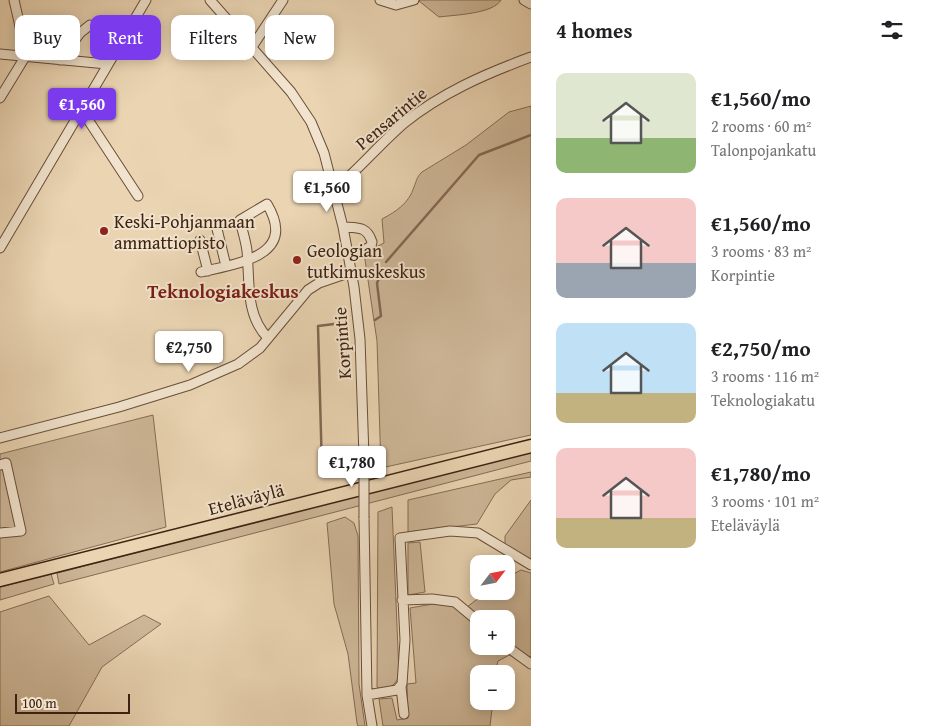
<!DOCTYPE html>
<html lang="en">
<head>
<meta charset="utf-8">
<style>
  :root { --surface:#fff; --page:#f6f6f6; --text:#202124; --muted:#757577; --accent:#7c3aed }
  body { margin:0; font-family:"Gentium Book Plus",serif; background:var(--page); color:var(--text); height:100vh; display:flex; flex-direction:column; font-size:19px; white-space:nowrap }
  * { box-sizing:border-box; margin:0 }
  p { font-size:16px; color:var(--muted) }
  .icon { flex:none; width:28px; height:28px; fill:none; stroke:currentColor; stroke-width:2; stroke-linecap:round; stroke-linejoin:round }
  .map { position:relative; flex:1; overflow:hidden }
  .side { display:flex; flex-direction:column; background:var(--surface); width:400px }
  .side>* { flex:none }
  .banner { position:absolute; left:15px; top:15px; width:440px; height:45px; display:flex; gap:10px }
  .needle { width:32px; rotate:58deg }
  .buttons { position:absolute; left:470px; top:555px; display:grid; gap:10px }
  .buttons a { display:grid; place-items:center; width:45px; height:45px; border-radius:10px; background:var(--surface); box-shadow:0 2px 12px #0003; font-size:25px }
  .scale { position:absolute; left:15px; bottom:12px; width:115px; box-sizing:border-box; padding-left:5px; border:2px solid #3e2212; border-top:0; font-size:14px; line-height:18px; white-space:nowrap; color:#3e2212; -webkit-text-stroke:4px #f1e3cd; paint-order:stroke }
  .price { position:absolute; translate:-50% -42px; padding:0 11px; border-radius:5px; background:#fff; color:#222; font-size:16px; line-height:32px; filter:drop-shadow(0 1px 2px #0008) }
  .price::after { content:''; position:absolute; left:50%; top:30px; width:15px; height:11px; margin-left:-8px; background:inherit; clip-path:polygon(0 0,100% 0,50% 100%) }
  .price.current { background:var(--accent); color:#fff }
  ul { padding:0; list-style:none }
  li { display:flex; align-items:center; gap:15px; height:125px; padding:0 25px }
  li span { display:grid; place-items:center; flex:none; width:140px; height:100px; border-radius:10px; color:#555 }
  li>.icon { margin-inline-start:auto }
  span .icon { width:60px; height:60px; fill:#fffc; stroke-width:1 }
  li b { font-size:21px }
  h2 { display:flex; justify-content:space-between; align-items:center; height:60px; padding:0 25px; font-size:21px }
  .chip { padding:0 18px; border-radius:10px; background:var(--surface); box-shadow:0 2px 12px #0003; font-size:18px; line-height:45px }
  .chip.current { background:var(--accent); color:#fff }
  main { display:flex; flex:1; min-height:0 }
  .map>svg:first-child { display:block }
  .green { fill:#cdb697; stroke:#866c54; fill-rule:evenodd }
  .lines { fill:none; stroke-linecap:round; stroke-linejoin:round }
  .stream { stroke:#826852; stroke-width:2.5 }
  .minor-casing { stroke:#694e3a; stroke-width:11 }
  .highway-casing { stroke:#3e2212; stroke-width:15 }
  .minor { stroke:#f1e3cd; stroke-width:9 }
  .highway { stroke:#ead4b2; stroke-width:12 }
  .minor-bridge-casing { stroke:#694e3a; stroke-width:11; stroke-linecap:butt }
  .minor-bridge { stroke:#f1e3cd; stroke-width:9 }
  .poi-dot { fill:#8f2418; stroke:#f1e3cd; stroke-width:2 }
  .labels { text-anchor:middle; dominant-baseline:central; stroke-width:4; stroke-linejoin:round; paint-order:stroke }
  .street-label { font-size:18px; fill:#3e2212; stroke:#f1e3cd }
  .poi-label { font-size:18px; fill:#3e2212; stroke:#f1e3cd; text-anchor:start }
  .neighbourhood-label { font-size:19px; font-weight:bold; fill:#7a1f14; stroke:#f1e3cd }
</style>
</head>
<body>
<main>
<div class="map">
<svg width="531" height="726" viewBox="0 0 531 726">
  <rect width="100%" height="100%" fill="#ead4b2"/>
  <filter id="stains"><feTurbulence type="fractalNoise" baseFrequency=".004" numOctaves="4"/><feColorMatrix values="0 0 0 0 .2 0 0 0 0 .09 0 0 0 0 .02 0 0 0 .5 -.17"/></filter>
  <radialGradient id="worn" r=".72"><stop offset=".6" stop-color="#630" stop-opacity="0"/><stop offset="1" stop-color="#630" stop-opacity=".3"/></radialGradient>
  <path class="green" d="M420,0H501C493,14 454,15 439,17L419,1Z
    M531,106V435L381,468L377,341L364,253L384,243L382,219C397,211 409,203 414,187C417,180 416,178 422,172L466,145L509,112Z
    M153,415L166,527L0,572V454Z
    M531,451V461L59,584L57,573Z
    M531,472V477L511,480L495,494L477,524L408,532V500Z
    M531,500V561L505,545V536Z
    M392,507L399,674C397,684 391,688 381,690L377,687L378,512Z
    M345,517L354,523L358,536L359,684L365,726H358L357,723L348,654L334,604L327,523Z
    M420,542L425,592L408,595V543Z
    M521,570L531,573V657L515,652L498,661L495,674H479V701H493L490,726H383L379,699L392,698L397,720L408,718L407,684L416,683L410,608L444,602L467,607L488,591H506V578ZM479,619H506V646H479Z
    M51,574L54,584L0,600V587Z
    M49,596L89,645L144,615L161,624L102,667L69,726H0V612Z"/>
  <g class="lines">
    <path class="stream" d="M386,262L479,155L531,135
      M375,320L381,316L377,283L383,270
      M322,470L318,326L334,324"/>
    <g class="minor-casing">
      <path id="minor" d="M210,0L291,92L311,122L324,153L343,227L354,287L360,339L364,457
        M380,0L396,5L414,0
        M524,0L531,4
        M252,47L283,0
        M0,54L107,64
        M60,60L80,33L90,25L121,39
        M0,98L25,57L24,44L14,0
        M81,109L138,196
        M334,190C358,170 379,145 403,124C441,93 485,74 531,57
        M343,227C358,228 367,226 372,242L371,246L349,259
        M217,229L226,266
        M200,240L208,271
        M0,248L146,0
        M201,272C239,263 298,256 267,204L240,220C242,230 246,241 247,251C250,281 245,315 268,338
        M0,438L119,407L190,385L238,364L260,348L308,290L319,283L351,272
        M0,465L6,463L21,531L0,533
        M364,518L367,695L372,726
        M402,600L432,599L455,602L479,622
        M506,646L531,664
        M401,687L404,714
        M367,695L397,690L402,684L405,640L400,538L450,531L478,533L531,565"/>
    </g>
    <g class="highway-casing">
      <path id="highway" d="M0,580L531,446"/>
    </g>
    <use href="#minor" class="minor"/>
    <use href="#highway" class="highway"/>
    <g class="minor-bridge-casing">
      <path id="minor-bridge" d="M364,457V518"/>
    </g>
    <use href="#minor-bridge" class="minor-bridge"/>
  </g>
  <g class="poi-dot">
    <circle cx="104" cy="231" r="5"/>
    <circle cx="297" cy="260" r="5"/>
  </g>
  <g class="labels">
    <g class="street-label">
      <text transform="translate(391 118) rotate(-40)">Pensarintie</text>
      <text transform="translate(342 343) rotate(-94)">Korpintie</text>
      <text transform="translate(246 499) rotate(-15)">Eteläväylä</text>
    </g>
    <g class="poi-label">
      <text x="114" y="221">Keski-Pohjanmaan<tspan x="114" dy="21">ammattiopisto</tspan></text>
      <text x="307" y="250">Geologian<tspan x="307" dy="21">tutkimuskeskus</tspan></text>
    </g>
    <g class="neighbourhood-label">
      <text x="223" y="291">Teknologiakeskus</text>
    </g>
  </g>
  <rect width="100%" height="100%" filter="url(#stains)"/>
  <rect width="100%" height="100%" fill="url(#worn)"/>
</svg>
<div class="buttons">
<a><svg class="needle" viewBox="-14 -14 28 28"><path d="M0-13l5 13h-10z" fill="#e53935"/><path d="M0 13l5-13h-10z" fill="#757577"/></svg></a>
<a>+</a>
<a>−</a>
</div>
<div class="scale">100 m</div>
<b class="price current" style="left:82px;top:130px">€1,560</b>
<b class="price" style="left:327px;top:213px">€1,560</b>
<b class="price" style="left:189px;top:373px">€2,750</b>
<b class="price" style="left:352px;top:488px">€1,780</b>
<div class="banner">
<a class="chip">Buy</a>
<a class="chip current">Rent</a>
<a class="chip">Filters</a>
<a class="chip">New</a>
</div>
</div>
<section class="side">
<h2>4 homes<svg class="icon" aria-label="filters" viewBox="0 0 24 24"><path d="M4 7h16M4 17h16"/><circle cx="9" cy="7" r="2"/><circle cx="15" cy="17" r="2"/></svg></h2>
<ul>
<li><span style="background:linear-gradient(#dfe7d0 65%,#8fb573 0)"><svg class="icon" aria-label="home" viewBox="0 0 24 24"><path d="M3 11l9-7 9 7M6 9v11h12V9"/></svg></span><div><b>€1,560/mo</b><p>2 rooms · 60 m²</p><p>Talonpojankatu</p></div></li>
<li><span style="background:linear-gradient(#f6c9c9 65%,#9aa5b1 0)"><svg class="icon" aria-label="home" viewBox="0 0 24 24"><path d="M3 11l9-7 9 7M6 9v11h12V9"/></svg></span><div><b>€1,560/mo</b><p>3 rooms · 83 m²</p><p>Korpintie</p></div></li>
<li><span style="background:linear-gradient(#bfe0f5 70%,#c2b280 0)"><svg class="icon" aria-label="home" viewBox="0 0 24 24"><path d="M3 11l9-7 9 7M6 9v11h12V9"/></svg></span><div><b>€2,750/mo</b><p>3 rooms · 116 m²</p><p>Teknologiakatu</p></div></li>
<li><span style="background:linear-gradient(#f6c9c9 70%,#c2b280 0)"><svg class="icon" aria-label="home" viewBox="0 0 24 24"><path d="M3 11l9-7 9 7M6 9v11h12V9"/></svg></span><div><b>€1,780/mo</b><p>3 rooms · 101 m²</p><p>Eteläväylä</p></div></li>
</ul>
</section>
</main>
</body>
</html>
